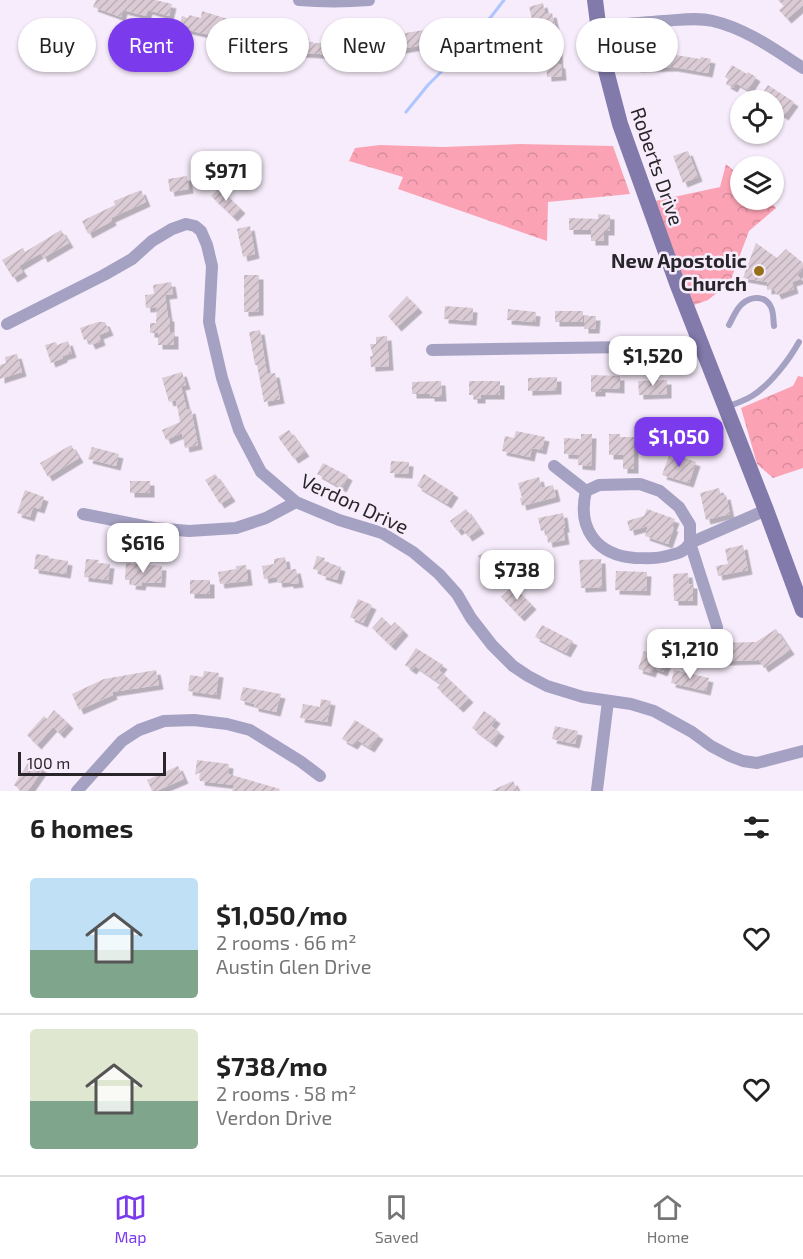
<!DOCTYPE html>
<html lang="en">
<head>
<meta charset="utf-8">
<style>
  :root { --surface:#fff; --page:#f2f2f2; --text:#222; --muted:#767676; --line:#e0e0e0; --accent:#7c3aed }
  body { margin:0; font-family:"Exo 2",sans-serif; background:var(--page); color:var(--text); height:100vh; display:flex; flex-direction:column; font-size:22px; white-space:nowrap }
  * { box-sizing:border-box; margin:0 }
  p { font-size:20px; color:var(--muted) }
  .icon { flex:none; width:33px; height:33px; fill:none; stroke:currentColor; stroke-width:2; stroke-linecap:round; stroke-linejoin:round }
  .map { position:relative; height:791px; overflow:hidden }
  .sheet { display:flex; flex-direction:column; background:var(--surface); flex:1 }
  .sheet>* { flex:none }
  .banner { position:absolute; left:18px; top:18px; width:768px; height:54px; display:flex; gap:12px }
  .controls { position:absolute; left:730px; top:90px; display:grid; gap:12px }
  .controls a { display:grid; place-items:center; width:54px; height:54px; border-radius:50%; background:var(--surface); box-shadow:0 2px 4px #0004; font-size:30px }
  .scale { position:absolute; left:18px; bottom:15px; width:148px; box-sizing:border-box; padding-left:6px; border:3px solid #29262b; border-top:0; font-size:16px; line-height:21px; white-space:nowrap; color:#29262b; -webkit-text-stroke:4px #f7ecfb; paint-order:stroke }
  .price { position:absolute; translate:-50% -51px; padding:0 14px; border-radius:12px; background:#fff; color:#222; font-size:20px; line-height:39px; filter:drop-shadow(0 2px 3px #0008) }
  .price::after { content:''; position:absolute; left:50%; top:36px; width:18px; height:14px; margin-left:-9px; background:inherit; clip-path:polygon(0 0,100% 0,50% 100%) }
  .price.selected { background:var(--accent); color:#fff }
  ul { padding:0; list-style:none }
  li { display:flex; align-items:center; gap:18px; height:150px; padding:0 30px }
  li+li { border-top:2px solid var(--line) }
  li span { display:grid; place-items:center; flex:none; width:168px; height:120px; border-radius:6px; color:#555 }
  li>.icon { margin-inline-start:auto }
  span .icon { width:72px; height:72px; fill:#fffc; stroke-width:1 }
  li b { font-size:26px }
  h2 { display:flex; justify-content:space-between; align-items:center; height:72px; padding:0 30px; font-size:26px }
  .pill { padding:0 21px; border-radius:27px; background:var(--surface); box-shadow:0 2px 4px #0004; font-size:21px; line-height:54px }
  .pill.selected { background:var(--accent); color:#fff }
  .tab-bar { display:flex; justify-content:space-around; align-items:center; height:84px; border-top:2px solid var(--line); background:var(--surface); font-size:16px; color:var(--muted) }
  .tab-bar a { display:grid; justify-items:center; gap:3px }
  .tab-bar .selected { color:var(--accent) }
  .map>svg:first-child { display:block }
  .forest { fill:url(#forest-crowns) }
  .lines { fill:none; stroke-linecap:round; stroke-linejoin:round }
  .stream { stroke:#adc6ff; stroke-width:3 }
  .building { fill:url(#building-hatch); filter:url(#shadow) }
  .lane { stroke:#a5a1c2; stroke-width:6 }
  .street { stroke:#a5a1c2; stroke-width:12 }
  .secondary { stroke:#817aaa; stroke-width:16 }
  .poi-dot { fill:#966f19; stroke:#f7ecfb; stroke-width:2 }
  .labels { text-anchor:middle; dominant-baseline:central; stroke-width:5; stroke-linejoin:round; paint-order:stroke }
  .street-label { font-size:20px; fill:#29262b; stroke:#f7ecfb }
  .poi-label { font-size:20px; font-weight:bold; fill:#29262b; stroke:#f7ecfb; text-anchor:end }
</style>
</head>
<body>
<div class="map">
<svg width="803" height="791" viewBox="0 0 803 791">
  <defs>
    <pattern id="forest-crowns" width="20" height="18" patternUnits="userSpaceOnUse" patternTransform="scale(1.5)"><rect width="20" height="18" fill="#fba3b5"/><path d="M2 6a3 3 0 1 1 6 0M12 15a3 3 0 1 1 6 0" fill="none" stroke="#d78c9c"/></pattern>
    <pattern id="building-hatch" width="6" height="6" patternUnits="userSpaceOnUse" patternTransform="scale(1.5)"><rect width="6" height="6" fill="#dbcbd5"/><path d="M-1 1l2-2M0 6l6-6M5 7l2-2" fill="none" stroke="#bcaeb7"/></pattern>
    <filter id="shadow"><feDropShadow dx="4.5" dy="4.5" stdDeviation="0" flood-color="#0004"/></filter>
  </defs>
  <rect width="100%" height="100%" fill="#f7ecfb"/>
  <path class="forest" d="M520,144L613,146L630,194L548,202L547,241L398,189L403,177L349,161L355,148L380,145L443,147Z
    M726,164L741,177V200H768L776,208L749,231L730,282L708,300L694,305L655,201L720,187Z
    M798,376L803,377V468L773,478L757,464L741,408L793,386Z"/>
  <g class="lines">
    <path class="stream" d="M406,112L428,85L473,40L504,0"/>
  </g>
  <path class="building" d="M96,0H155L172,4L169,16L148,10L146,16L123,10L121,17L93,7Z
    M778,0H803V5L787,19L779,10L784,6Z
    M543,3L545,14L552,13L555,26L535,31L529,7Z
    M202,11L257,28L253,41L212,29L210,35L179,28L182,16L188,18L189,15L201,18Z
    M444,27L446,41L401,49V50L365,54V51L320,55V54L279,52L280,40H289L290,37L309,38L308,44L364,39L363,36L399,32V34Z
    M558,49L559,64H561L562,76L547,77L545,50Z
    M658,51H670V54L700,59L701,57L711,59L708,73L673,67L636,68L635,55L658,54Z
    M732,65L747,74L748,72L756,77L748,90L736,83L733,88L726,84L728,79L725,77Z
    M768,85L794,102L784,116L774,109V100H758Z
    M688,151L698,177L683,183L673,156Z
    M187,176L189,189L170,192L168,179Z
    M219,188L241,209L233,217L211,196Z
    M141,190L146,202L111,218L112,221L88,234L82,221L115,205L114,201Z
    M598,214L610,215V231H604V241H591V230H569V218L598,219Z
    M250,226L255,254L243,257L237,229Z
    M61,230L69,243L43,258L41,253L19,266L23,272L13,278L2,260L23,248L25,252Z
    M756,243L777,258L786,249L803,263V268L797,275L801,279L792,282L794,289L777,295L774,289L767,290V282L743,278Z
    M244,275H259V311L244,312Z
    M171,282L173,294L165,295L168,317H170V332H174V345H158V333H150V323H156L157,307L146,308L145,295L154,294L153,285Z
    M407,296L418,308L397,327L388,316Z
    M445,306L473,308L472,321L444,319Z
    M508,309L536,312L535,322L507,320Z
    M555,311H583V322H555Z
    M584,316H596L595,329H584Z
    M98,322H105L109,331L99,335L101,341L91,345L88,339L84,340L80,328Z
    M260,330L267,374L275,373L280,399L264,402L257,365H255L249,332Z
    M387,336L389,366L371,367L370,356H373L370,344H376V337Z
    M68,341L72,353L63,356V358L51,363L45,345L56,342L57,345Z
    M17,354L22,372L0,379V365L6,363L5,357Z
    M182,372L186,385L181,386L187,410L191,409L198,445L185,448L182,433L166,440L162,430L180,422L176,400L169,402L162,378Z
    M591,375L620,376V389L601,388V392H591Z
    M557,377V390L528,391V378Z
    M667,380V394L639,395L638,381Z
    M441,381L442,397H430V394H412V382Z
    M469,381H500V395H481V399H473V395H469Z
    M289,430L305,452L294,459L278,437Z
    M516,431L545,437L542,450L532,448L530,457L502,451L505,436L514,438Z
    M581,434H592L591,466L578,465V455L564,454V438L581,439Z
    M609,434H620V437H634V469H623V455H609Z
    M71,445L79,458L48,477L40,463Z
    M92,447L119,454L116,466L88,459Z
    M670,453L696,462L689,483L662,475Z
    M391,461L409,462L408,474L390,473Z
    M323,463L348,476L342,488L317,474Z
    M215,474L231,497L220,504L205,480Z
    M424,474L454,493L447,504L417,486Z
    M539,477L542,488L553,485L556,497L522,506L520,498H522L518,483Z
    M130,481H150V493H130Z
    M719,488L721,496L726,495L730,514L706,520L700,493Z
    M25,490L44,497L40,509L33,507L30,517L17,513Z
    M466,509L480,529L468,537L462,528L457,531L450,521Z
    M647,509L675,519L672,527H674L668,544L645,536L648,526L630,531L627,521L644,516Z
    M563,513L565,528H563L565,540L548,543L546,530L541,531L538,518Z
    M743,545L748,570L718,576L716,566L728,564L725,549Z
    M490,550L503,572L487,581L481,569L484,567L478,556Z
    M36,554L49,556V558L68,561L66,574L34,569Z
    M317,556L325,558L324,561L341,567L337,580L321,575L322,572L313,569Z
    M285,557L287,570L296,569L299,583L289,584V582L278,583L277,577L264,579L262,566L274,564V559Z
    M86,559L99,560L98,563L110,564L108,580L84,577Z
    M601,559L602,587L581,588L579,560Z
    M126,563L162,566L161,583L142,582L141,586L131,585L132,580H125Z
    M246,565L248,581L220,584L218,572L236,569V566Z
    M616,571L647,572L646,591L615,590Z
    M688,573L689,584H693V601H674L673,574Z
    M190,580H210V594H190Z
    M513,586L532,605L520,617L501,597Z
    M358,599L372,605L363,623L350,617Z
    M382,617L391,626L395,622L404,631L391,646L372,628Z
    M542,625L573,641L566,653L535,637Z
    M776,629L790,650L764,668L759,660L722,661V643L756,642Z
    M416,648L443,665L439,670L469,698L459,708L437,688L441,684L415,666L412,670L405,665Z
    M644,651L668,659L663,672L653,668L651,673L638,669Z
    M156,670L159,685L112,692L113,695L79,710L72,694L104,679Z
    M674,670L709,678L706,691L671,683Z
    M204,671L219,673L216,695L188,691L190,675L203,677Z
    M243,687L281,694L276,712L254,707V704L240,700Z
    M321,699L331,701L327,722L300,718L303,704L320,707Z
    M54,710L69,724L60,734L53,727L37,745L27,735L44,716L47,719Z
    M484,711L496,719L491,726L500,732L492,743L472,728Z
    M355,720L379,735L370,748L357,740L353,745L342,739Z
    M555,726L578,731L575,744L552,739Z
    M30,760L43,769L28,791H22L14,785Z
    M197,760L229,764L228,774L280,789L279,791H232L234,785L200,781L201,772L195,775Z
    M178,766L184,779L156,791H152L147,780Z
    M513,781L518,791H491Z"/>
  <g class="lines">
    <path class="lane" d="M729,325C733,318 736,309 742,304C751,296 765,295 771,307C774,313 773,320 774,326
      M726,407C735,404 744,401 752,396C770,385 789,360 799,342"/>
    <path class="street" d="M299,0C323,2 345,2 369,0
      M598,28C620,24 641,23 663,21C680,20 697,17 713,21C747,29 775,50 803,68
      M7,324L104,275L132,259L152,241L172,229L186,224L195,226L201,231L207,245L212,266L209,322L222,378L239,430L261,472L296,502L339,520L382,533L413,552L439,574L457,594L471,618L492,645L513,666L528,676L547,686L583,697L631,704L654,711L692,732L711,746L730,756L743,761L757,763L803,751
      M432,350L701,346
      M554,466L586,491
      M83,514L154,528L189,531L236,528L266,518L296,502
      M717,627L690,543V525L679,507L660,491L640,484L599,485L586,491C577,528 596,555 635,558C644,558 653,559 662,557C675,554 683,554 690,543L766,510
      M597,790L608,701
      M77,791L122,741L139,730L164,721L194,720L227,724L250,730L300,761L320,776"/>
    <path class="secondary" d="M595,0L602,55L620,124L677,283L766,510L803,610"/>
  </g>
  <circle class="poi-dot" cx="759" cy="271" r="6"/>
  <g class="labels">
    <g class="street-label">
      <text transform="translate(658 166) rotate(71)">Roberts Drive</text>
      <text transform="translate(355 503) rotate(25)">Verdon Drive</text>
    </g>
    <g class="poi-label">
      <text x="747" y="260">New Apostolic<tspan x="747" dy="23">Church</tspan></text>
    </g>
  </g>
</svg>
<div class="controls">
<a><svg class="icon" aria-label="locate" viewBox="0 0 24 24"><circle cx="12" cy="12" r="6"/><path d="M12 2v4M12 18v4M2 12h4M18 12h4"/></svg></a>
<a><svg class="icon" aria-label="layers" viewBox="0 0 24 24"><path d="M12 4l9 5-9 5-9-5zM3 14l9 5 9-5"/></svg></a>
</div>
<div class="scale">100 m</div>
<b class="price" style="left:226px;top:202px">$971</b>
<b class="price" style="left:653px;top:387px">$1,520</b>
<b class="price selected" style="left:679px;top:468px">$1,050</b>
<b class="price" style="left:143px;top:574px">$616</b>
<b class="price" style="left:517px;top:601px">$738</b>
<b class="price" style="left:690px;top:680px">$1,210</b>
<div class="banner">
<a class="pill">Buy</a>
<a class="pill selected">Rent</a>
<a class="pill">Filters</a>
<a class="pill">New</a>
<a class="pill">Apartment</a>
<a class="pill">House</a>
</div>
</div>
<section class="sheet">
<h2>6 homes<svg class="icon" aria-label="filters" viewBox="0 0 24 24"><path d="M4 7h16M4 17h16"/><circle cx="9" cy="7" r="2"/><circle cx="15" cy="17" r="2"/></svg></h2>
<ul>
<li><span style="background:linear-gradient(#bfe0f5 60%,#7fa58c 0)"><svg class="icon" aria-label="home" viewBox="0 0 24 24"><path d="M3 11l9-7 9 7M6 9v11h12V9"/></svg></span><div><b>$1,050/mo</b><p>2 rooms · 66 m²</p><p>Austin Glen Drive</p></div><svg class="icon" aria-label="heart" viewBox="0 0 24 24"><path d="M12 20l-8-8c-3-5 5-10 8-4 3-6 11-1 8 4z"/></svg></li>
<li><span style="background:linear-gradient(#dfe7d0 60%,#7fa58c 0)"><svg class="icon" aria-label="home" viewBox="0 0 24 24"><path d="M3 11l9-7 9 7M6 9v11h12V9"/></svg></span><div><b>$738/mo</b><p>2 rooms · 58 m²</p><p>Verdon Drive</p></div><svg class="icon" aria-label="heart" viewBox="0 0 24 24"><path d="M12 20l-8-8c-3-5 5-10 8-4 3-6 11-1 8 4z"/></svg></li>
</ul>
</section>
<nav class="tab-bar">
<a class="selected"><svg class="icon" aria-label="map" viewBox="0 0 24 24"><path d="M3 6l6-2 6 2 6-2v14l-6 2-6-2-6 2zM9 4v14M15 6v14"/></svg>Map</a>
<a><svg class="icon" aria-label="saved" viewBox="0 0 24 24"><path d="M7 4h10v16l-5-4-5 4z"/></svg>Saved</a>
<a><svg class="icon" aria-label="home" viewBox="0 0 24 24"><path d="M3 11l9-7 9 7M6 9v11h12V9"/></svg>Home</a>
</nav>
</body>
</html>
